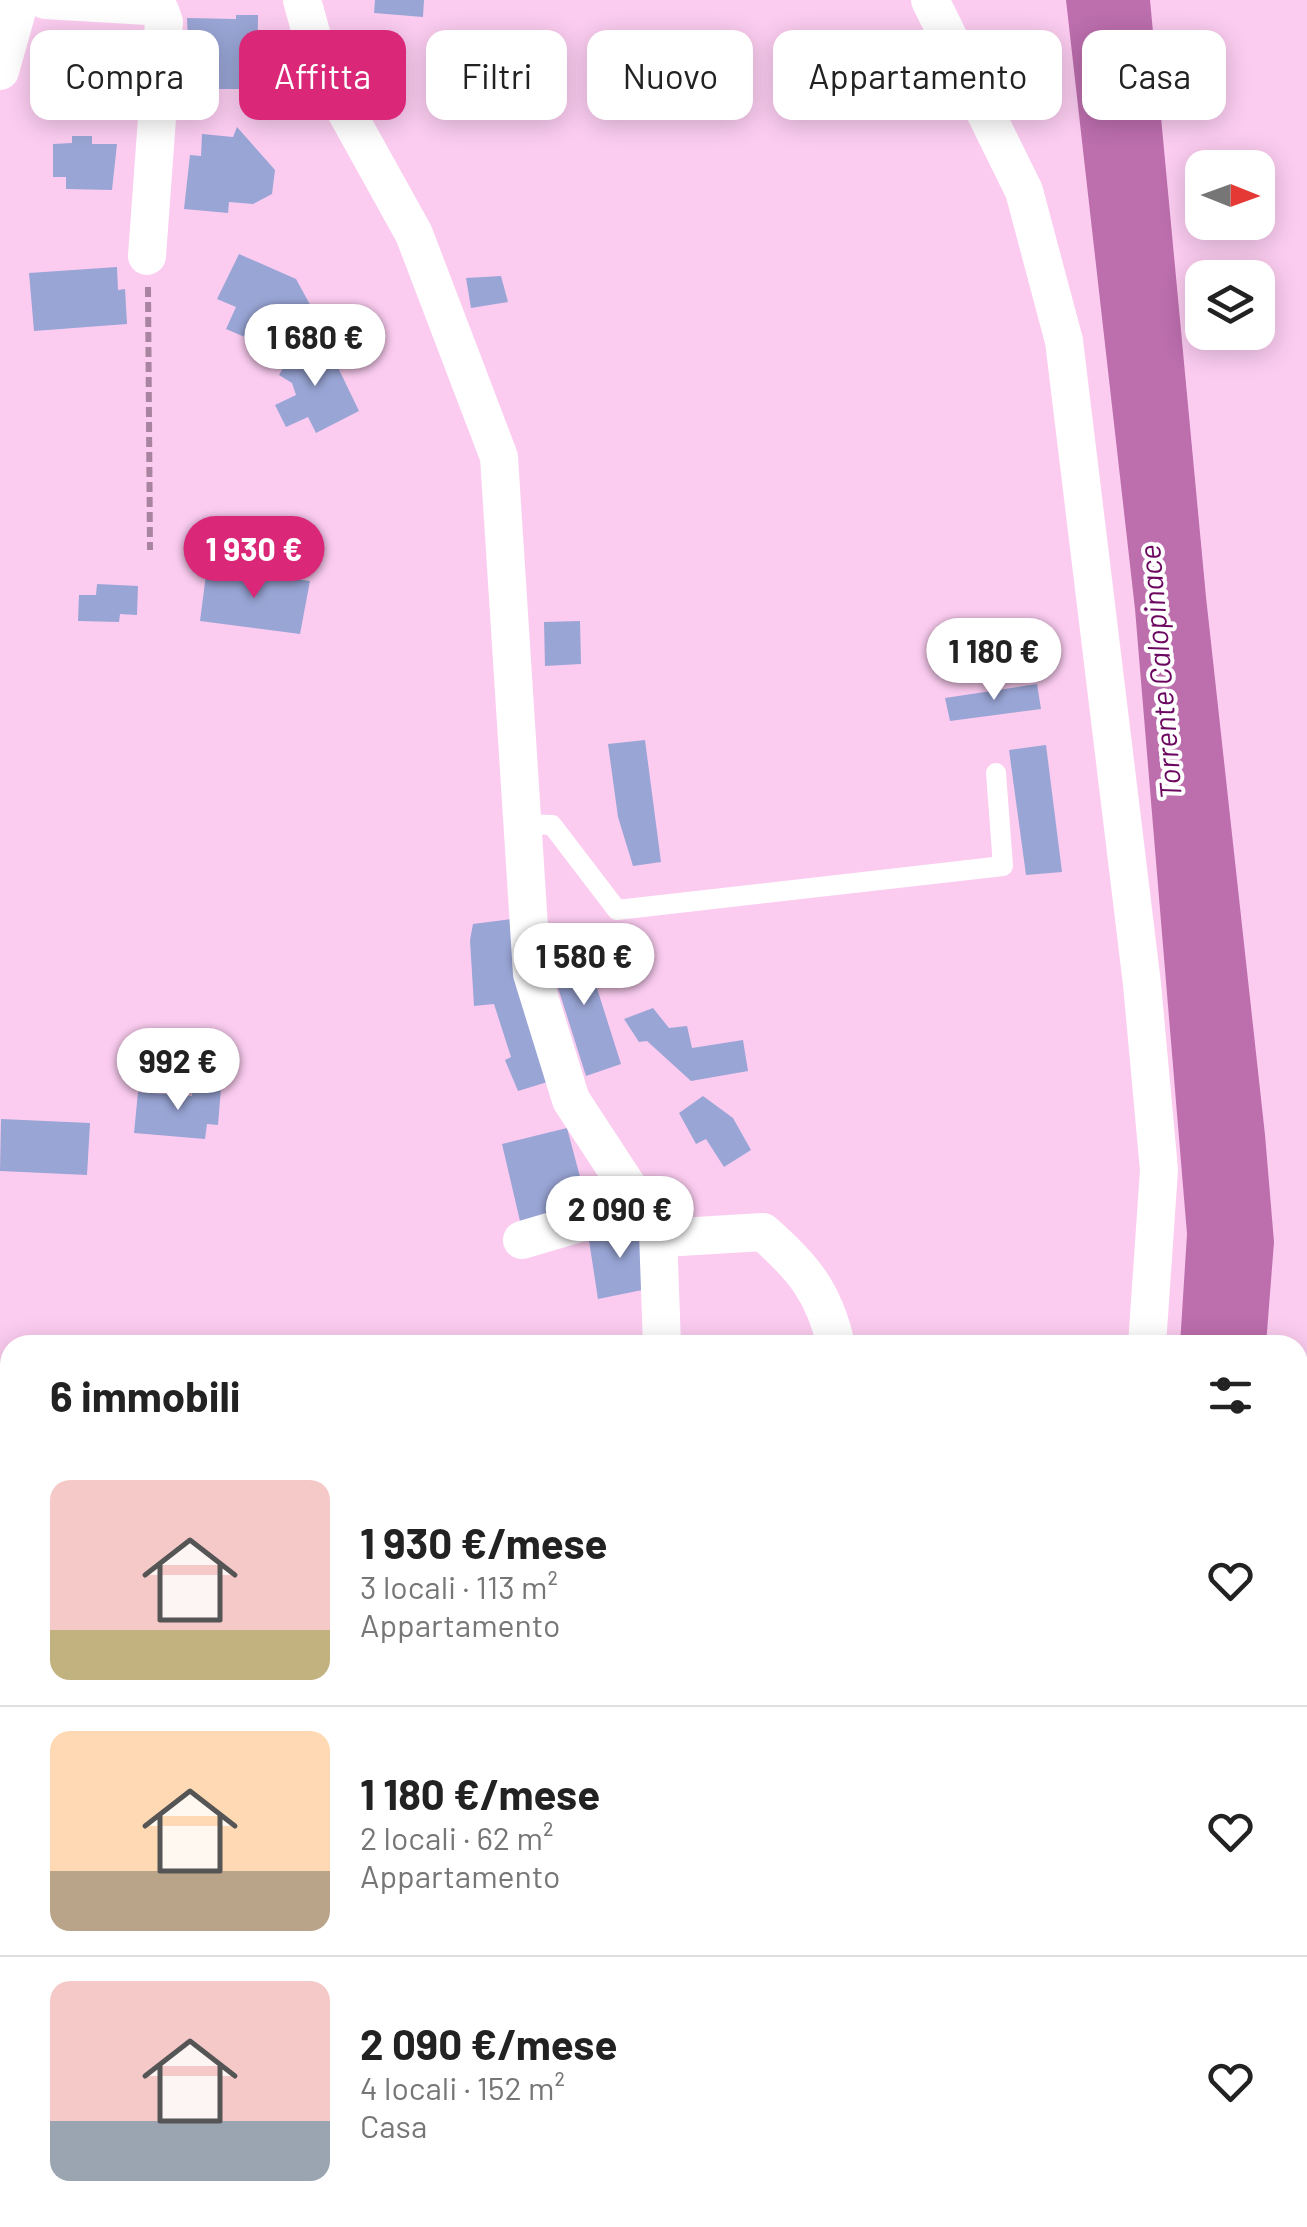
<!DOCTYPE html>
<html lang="it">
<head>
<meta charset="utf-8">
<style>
  :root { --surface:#fff; --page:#f6f6f6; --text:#222; --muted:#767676; --line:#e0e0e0; --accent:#db2777 }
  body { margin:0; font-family:Barlow,sans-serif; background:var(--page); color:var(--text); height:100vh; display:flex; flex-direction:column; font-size:38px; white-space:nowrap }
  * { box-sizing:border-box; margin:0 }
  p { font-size:32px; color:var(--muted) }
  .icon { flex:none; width:55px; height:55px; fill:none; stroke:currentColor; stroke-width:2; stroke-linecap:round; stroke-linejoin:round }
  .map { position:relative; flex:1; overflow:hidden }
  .details { position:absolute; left:0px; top:1335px; width:1308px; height:892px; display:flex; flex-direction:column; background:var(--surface); border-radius:30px 30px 0 0; box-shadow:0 5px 25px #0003 }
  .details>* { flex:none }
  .banner { position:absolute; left:30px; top:30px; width:1248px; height:90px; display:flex; gap:20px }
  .needle { width:65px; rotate:91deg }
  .controls { position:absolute; left:1185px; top:150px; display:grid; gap:20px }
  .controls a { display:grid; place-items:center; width:90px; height:90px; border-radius:20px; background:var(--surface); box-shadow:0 5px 25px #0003; font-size:50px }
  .price { position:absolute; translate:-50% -85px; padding:0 22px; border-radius:35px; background:#fff; color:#222; font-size:32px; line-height:65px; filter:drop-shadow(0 2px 5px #0008) }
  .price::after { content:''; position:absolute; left:50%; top:60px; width:30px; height:22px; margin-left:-15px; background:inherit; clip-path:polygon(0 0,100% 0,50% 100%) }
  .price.selected { background:var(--accent); color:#fff }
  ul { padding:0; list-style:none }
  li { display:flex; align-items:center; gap:30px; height:250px; padding:0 50px }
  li+li { border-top:2px solid var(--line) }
  li span { display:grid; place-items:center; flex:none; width:280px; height:200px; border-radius:20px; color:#555 }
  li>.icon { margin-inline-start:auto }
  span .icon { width:120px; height:120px; fill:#fffc; stroke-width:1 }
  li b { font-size:42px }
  h2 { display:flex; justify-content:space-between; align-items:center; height:120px; padding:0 50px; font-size:42px }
  .tag { padding:0 35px; border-radius:20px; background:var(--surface); box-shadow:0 5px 25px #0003; font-size:35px; line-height:90px }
  .tag.selected { background:var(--accent); color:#fff }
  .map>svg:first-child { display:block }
  .water { fill:#bc6ead }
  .building { fill:#99a5d5 }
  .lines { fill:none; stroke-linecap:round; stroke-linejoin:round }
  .path { stroke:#a884a0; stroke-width:6; stroke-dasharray:10 5; stroke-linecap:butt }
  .service { stroke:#fff; stroke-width:20 }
  .minor { stroke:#fff; stroke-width:38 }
  .labels { text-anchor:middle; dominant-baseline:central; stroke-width:8; stroke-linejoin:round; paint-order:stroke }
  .water-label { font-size:30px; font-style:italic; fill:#6c0760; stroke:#fefefe }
</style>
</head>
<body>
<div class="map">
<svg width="1307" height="2227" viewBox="0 0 1307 2227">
  <rect width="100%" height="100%" fill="#fbccf0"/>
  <path class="water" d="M1066,0H1150L1206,597L1265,1135L1274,1242L1266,1345H1180L1187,1234L1135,609Z
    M1121,2218H1202V2227H1120Z"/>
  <path class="building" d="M375,0H424L423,17L374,13Z
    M236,15H258L257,89H213L214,83H190L187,18L236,19Z
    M79,30H99V38H124L119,84L73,83V71H61V37L79,38Z
    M237,127L275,170L272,194L253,204L229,202L228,213L184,209L190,155L201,156L202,134L233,137Z
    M72,136H92V144H117L112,190L66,189V177H53V144L72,143Z
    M239,254L296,279L313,310L275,333L268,322L257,317L247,338L226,329L236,307L217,299Z
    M117,267L118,290L125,289L127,324L34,331L29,273Z
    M501,276L508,302L471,308L466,278Z
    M301,337L332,355L359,411L316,433L308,417L286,427L275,405L296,395L292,383L279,375Z
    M207,567L310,581L300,634L200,621Z
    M97,584L138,586L137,615L120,614L119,622L78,621L79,595H96Z
    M580,621L581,664L545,666L544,622Z
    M1037,684L1041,709L950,721L945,698Z
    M645,740L661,862L633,866L618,817L608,744Z
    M1046,745L1062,872L1026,875L1009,750Z
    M519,918L554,1080L518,1091L505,1060L511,1057L494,1004L474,1006L470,940L473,924Z
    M582,941L621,1064L586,1076L547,953Z
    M653,1008L669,1028L687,1026L692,1048L743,1040L748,1071L691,1081L647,1041L639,1042L624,1019Z
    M193,1085L221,1088L218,1125L207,1124L205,1139L134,1133L138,1092L192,1096Z
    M703,1096L733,1118L751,1150L724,1167L706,1139L696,1144L679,1113Z
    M1,1119L90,1123L87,1175L0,1171Z
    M567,1128L587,1203L520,1221L502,1144Z
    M641,1222L652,1288L598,1299L588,1234Z
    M0,1422H10V1506H0Z
    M0,1579H10V1623L0,1624Z
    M4,1741H10V1770H3Z
    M85,2218H170L171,2227H87Z
    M500,2218H595L592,2227H498Z
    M897,2218H1010L1009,2227H896Z"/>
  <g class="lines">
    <path class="path" d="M148,287L150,550
      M0,2119L10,2179
      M14,2218V2227"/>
    <path class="service" d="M524,824L552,825L617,910L1003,866L996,773
      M645,2227L652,2218"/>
    <path class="minor" d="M45,0L148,6L160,11L164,22L147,256
      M302,0L316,51L333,88L414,234L499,457L532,974L571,1100L658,1233L680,1237L763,1232C803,1267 824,1292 836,1345
      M930,0L1024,191L1064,341L1142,984L1159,1170L1147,1345
      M0,71L20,0
      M658,1233L662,1345
      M522,1240L640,1205
      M607,2227L610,2218
      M1086,2227L1087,2218"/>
  </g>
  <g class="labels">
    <g class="water-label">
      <text transform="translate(1159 672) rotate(-95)">Torrente Calopinace</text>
    </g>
  </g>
</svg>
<div class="controls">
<a><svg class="needle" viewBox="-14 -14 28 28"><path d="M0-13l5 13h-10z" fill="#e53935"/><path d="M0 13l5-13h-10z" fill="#767676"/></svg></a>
<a><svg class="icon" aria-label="layers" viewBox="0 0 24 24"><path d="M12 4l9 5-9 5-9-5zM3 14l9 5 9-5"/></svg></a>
</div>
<b class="price" style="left:315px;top:389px">1 680 €</b>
<b class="price selected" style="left:254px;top:601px">1 930 €</b>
<b class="price" style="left:994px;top:703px">1 180 €</b>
<b class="price" style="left:584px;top:1008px">1 580 €</b>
<b class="price" style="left:178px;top:1113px">992 €</b>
<b class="price" style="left:620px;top:1261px">2 090 €</b>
<div class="banner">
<a class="tag">Compra</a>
<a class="tag selected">Affitta</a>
<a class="tag">Filtri</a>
<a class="tag">Nuovo</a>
<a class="tag">Appartamento</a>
<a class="tag">Casa</a>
</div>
<section class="details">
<h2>6 immobili<svg class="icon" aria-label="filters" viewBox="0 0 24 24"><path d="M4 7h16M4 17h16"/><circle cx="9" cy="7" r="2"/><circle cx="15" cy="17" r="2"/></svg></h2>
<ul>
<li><span style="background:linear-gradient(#f6c9c9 75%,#c2b280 0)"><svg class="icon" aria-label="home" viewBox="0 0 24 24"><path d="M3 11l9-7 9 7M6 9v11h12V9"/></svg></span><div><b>1 930 €/mese</b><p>3 locali · 113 m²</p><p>Appartamento</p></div><svg class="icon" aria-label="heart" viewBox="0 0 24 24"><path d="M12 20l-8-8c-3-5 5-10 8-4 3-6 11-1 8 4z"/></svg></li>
<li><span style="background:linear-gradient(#ffd9b3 70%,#b9a48a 0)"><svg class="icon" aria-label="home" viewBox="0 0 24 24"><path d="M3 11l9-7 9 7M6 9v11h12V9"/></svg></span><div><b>1 180 €/mese</b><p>2 locali · 62 m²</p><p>Appartamento</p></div><svg class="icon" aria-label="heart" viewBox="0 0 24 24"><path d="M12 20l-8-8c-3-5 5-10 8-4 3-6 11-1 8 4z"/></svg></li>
<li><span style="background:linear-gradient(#f6c9c9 70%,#9aa5b1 0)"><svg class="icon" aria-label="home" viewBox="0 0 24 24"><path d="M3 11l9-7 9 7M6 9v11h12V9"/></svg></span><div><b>2 090 €/mese</b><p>4 locali · 152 m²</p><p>Casa</p></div><svg class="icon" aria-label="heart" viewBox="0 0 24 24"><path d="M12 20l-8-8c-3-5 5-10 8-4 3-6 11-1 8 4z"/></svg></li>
</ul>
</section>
</div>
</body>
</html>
